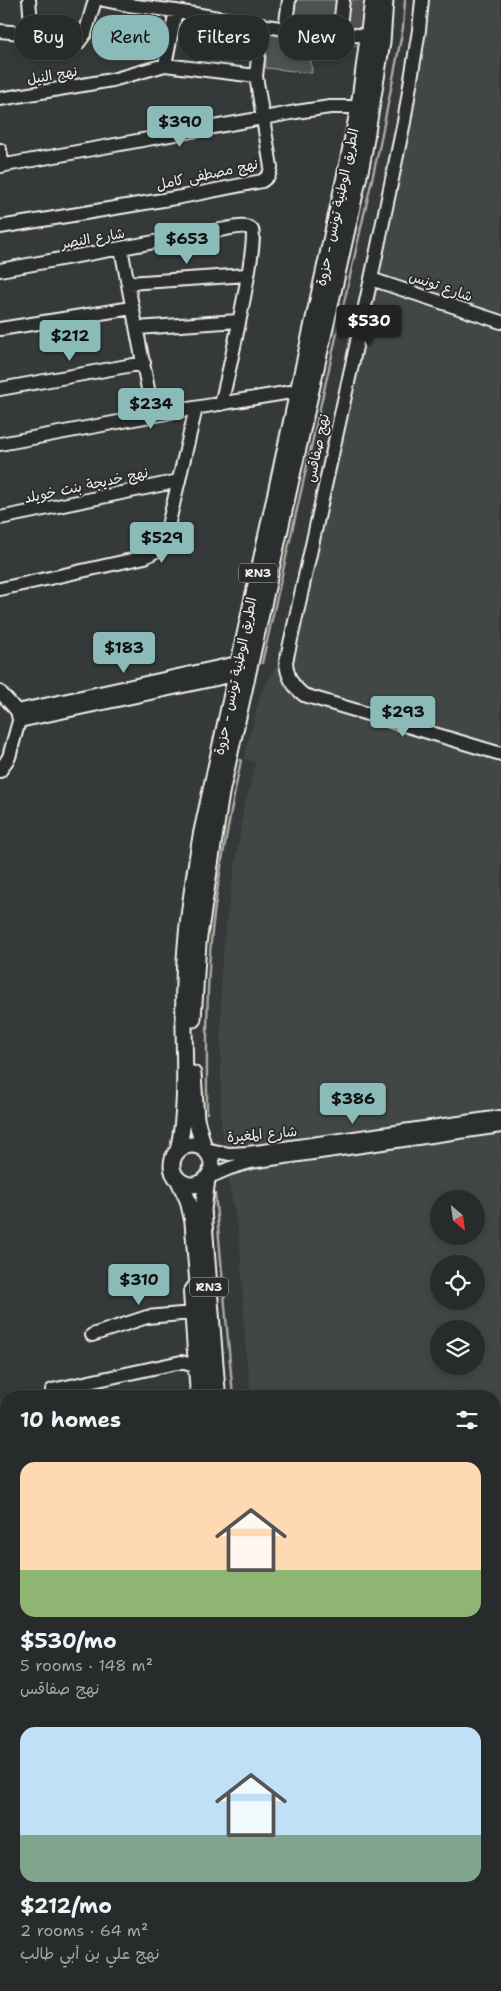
<!DOCTYPE html>
<html lang="en">
<head>
<meta charset="utf-8">
<style>
  :root { --surface:#282b2b; --page:#343737; --text:#f1f3f6; --muted:#a5a7a9; --line:#444747; --accent:#8bbbb9 }
  body { margin:0; font-family:"Shantell Sans","Playpen Sans Arabic",sans-serif; background:var(--page); color:var(--text); height:100vh; display:flex; flex-direction:column; font-size:19px; white-space:nowrap }
  * { box-sizing:border-box; margin:0 }
  p { font-size:16px; color:var(--muted) }
  .icon { flex:none; width:28px; height:28px; fill:none; stroke:currentColor; stroke-width:2; stroke-linecap:round; stroke-linejoin:round }
  .map { position:relative; flex:1; overflow:hidden }
  .panel { position:absolute; left:0px; top:1390px; width:501px; height:601px; display:flex; flex-direction:column; background:var(--surface); border-radius:20px 20px 0 0; box-shadow:0 2px 8px #0003,0 0 0 1px var(--line) }
  .panel>* { flex:none }
  .top-card { position:absolute; left:15px; top:15px; width:471px; height:45px; display:flex; gap:10px }
  .needle { width:32px; rotate:151deg }
  .controls { position:absolute; left:430px; top:1190px; display:grid; gap:10px }
  .controls a { display:grid; place-items:center; width:55px; height:55px; border-radius:50%; background:var(--surface); box-shadow:0 2px 8px #0003,0 0 0 1px var(--line); font-size:25px }
  .price { position:absolute; translate:-50% -42px; padding:0 11px; border-radius:5px; background:var(--accent); color:#111; font-size:16px; line-height:32px; filter:drop-shadow(0 1px 2px #0008) }
  .price::after { content:''; position:absolute; left:50%; top:30px; width:15px; height:11px; margin-left:-8px; background:inherit; clip-path:polygon(0 0,100% 0,50% 100%) }
  .price.selected { background:#222; color:#fff }
  ul { padding:0; list-style:none }
  li { display:grid; align-content:center; gap:10px; height:265px; padding:0 20px }
  li span { display:grid; place-items:center; height:155px; border-radius:15px; color:#555 }
  li>.icon { margin-inline-start:auto }
  span .icon { width:90px; height:90px; fill:#fffc; stroke-width:1 }
  li b { font-size:21px }
  h2 { display:flex; justify-content:space-between; align-items:center; height:60px; padding:0 20px; font-size:21px }
  .pill { padding:0 18px; border-radius:20px; background:var(--surface); box-shadow:0 2px 8px #0003,0 0 0 1px var(--line); font-size:18px; line-height:45px }
  .pill.selected { background:var(--accent); color:#111 }
  .map>svg:first-child { display:block }
  .built { fill:#434645; fill-rule:evenodd }
  .green { fill:#4e514f; stroke:#a1a19c }
  .lines { fill:none; stroke-linecap:round; stroke-linejoin:round }
  .stream { stroke:#a8a7a1; stroke-width:2.5 }
  .minor-casing { stroke:#f4f1e8; stroke-width:16 }
  .major-casing { stroke:#f4f1e8; stroke-width:19 }
  .minor { stroke:#2a2d2e; stroke-width:12 }
  .major { stroke:#2a2d2e; stroke-width:15 }
  .labels { text-anchor:middle; dominant-baseline:central; stroke-width:4; stroke-linejoin:round; paint-order:stroke }
  .shield { fill:#2a2d2e; stroke:#b7b6b0; stroke-width:1 }
  .shield-label { font-size:12px; font-weight:bold; fill:#f4f1e8 }
  .street-label { font-size:14px; fill:#f4f1e8; stroke:#2a2d2e }
</style>
</head>
<body>
<div class="map">
<svg width="501" height="1991" viewBox="0 0 501 1991">
  <rect width="100%" height="100%" fill="#363939"/>
  <filter id="ink" filterUnits="userSpaceOnUse"><feTurbulence type="fractalNoise" baseFrequency=".02" numOctaves="2"/><feDisplacementMap in="SourceGraphic" scale="10" xChannelSelector="R" yChannelSelector="G"/><feConvolveMatrix kernelMatrix="1 2 1 2 8 2 1 2 1" color-interpolation-filters="sRGB"/></filter>
  <g filter="url(#ink)">
    <path class="built" d="M417,0H501V1991H284V1985H495V1396H251L246,1354L240,1241L229,1184L221,1121V973L226,925L244,808L256,762L244,758L261,693L279,661L363,278L415,32ZM439,1199H476V1236H439ZM439,1264H476V1301H439ZM439,1329H476V1366H439Z"/>
    <path class="green" d="M285,0H368L361,47L309,38L312,73L266,68L265,22L280,23Z
      M6,1405V1470L0,1472V1407Z
      M0,1634L6,1652V1704L0,1706Z"/>
    <g class="lines">
      <path class="stream" d="M262,663L380,144L403,28L405,0
        M207,1113C207,1056 206,998 211,941C217,880 229,821 241,760
        M215,1193L233,1396
        M270,1985V1991"/>
      <g class="minor-casing">
        <path id="minor" d="M29,0L32,34
          M104,0L128,5L176,11L285,29L368,36
          M422,0L419,30L404,122L371,279L286,662C287,676 292,686 304,695L501,754
          M285,29L289,0
          M0,31L32,34L79,42L85,34L95,0
          M339,34L343,0
          M165,65L176,11
          M0,99L112,80L165,65L256,76
          M0,150L3,166
          M0,166L296,112L330,107H367
          M0,227L181,197L262,181C268,177 270,174 271,167L256,76L262,24
          M121,248L153,415
          M0,270L226,229C232,228 247,224 252,230C259,239 226,384 221,404
          M371,279L501,322
          M128,283L247,275
          M137,328L238,321
          M0,329L132,308
          M0,389L144,363
          M0,444L188,409L297,391
          M0,518L179,481
          M0,589L145,557L163,547L196,408
          M0,692L17,711L19,719
          M17,711L237,663
          M19,721L235,675
          M0,771L9,757L19,721
          M205,1149L229,1154L248,1153L501,1117
          M207,1178L230,1168L250,1162L501,1126
          M92,1335L147,1317L192,1313
          M52,1390L181,1362L195,1366
          M197,1396L190,1292L198,1281
          M0,1551L6,1547
          M0,1718L6,1716
          M231,1985L232,1991"/>
      </g>
      <g class="major-casing">
        <path id="major" d="M193,1019L198,943L221,793L362,162L382,42L385,0
          M193,1074L196,1119L204,1149
          M172 1165a20 20 0 1 1 40 0a20 20 0 1 1-40 0Z
          M178,1151C190,1100 182,1036 184,983C185,934 193,884 201,836L346,172L359,107L373,0
          M207,1179L203,1210L217,1390
          M179,1181L188,1200L193,1222L207,1396
          M240,1985V1991
          M252,1985V1991"/>
      </g>
      <use href="#minor" class="minor"/>
      <use href="#major" class="major"/>
    </g>
  </g>
  <g class="labels">
    <g class="shield">
      <rect x="239" y="563.5" width="38" height="19" rx="4"/>
      <rect x="190" y="1277.5" width="38" height="19" rx="4"/>
    </g>
    <g class="shield-label">
      <text x="258" y="573">RN3</text>
      <text x="209" y="1287">RN3</text>
    </g>
    <g class="street-label">
      <text transform="translate(52 75) rotate(-10)">نهج النيل</text>
      <text transform="translate(207 174) rotate(-12)">نهج مصطفى كامل</text>
      <text transform="translate(337 207) rotate(-78)">الطريق الوطنية تونس - حزوة</text>
      <text transform="translate(93 238) rotate(-10)">شارع النصر</text>
      <text transform="translate(441 286) rotate(19)">شارع تونس</text>
      <text transform="translate(317 448) rotate(-78)">نهج صفاقس</text>
      <text transform="translate(86 485) rotate(-12)">نهج خديجة بنت خويلد</text>
      <text transform="translate(235 676) rotate(-78)">الطريق الوطنية تونس - حزوة</text>
      <text transform="translate(262 1134) rotate(-5)">شارع المغيرة</text>
    </g>
  </g>
</svg>
<div class="controls">
<a><svg class="needle" viewBox="-14 -14 28 28"><path d="M0-13l5 13h-10z" fill="#e53935"/><path d="M0 13l5-13h-10z" fill="#a5a7a9"/></svg></a>
<a><svg class="icon" aria-label="locate" viewBox="0 0 24 24"><circle cx="12" cy="12" r="6"/><path d="M12 2v4M12 18v4M2 12h4M18 12h4"/></svg></a>
<a><svg class="icon" aria-label="layers" viewBox="0 0 24 24"><path d="M12 4l9 5-9 5-9-5zM3 14l9 5 9-5"/></svg></a>
</div>
<b class="price" style="left:180px;top:148px">$390</b>
<b class="price" style="left:187px;top:265px">$653</b>
<b class="price selected" style="left:369px;top:347px">$530</b>
<b class="price" style="left:70px;top:362px">$212</b>
<b class="price" style="left:151px;top:430px">$234</b>
<b class="price" style="left:162px;top:564px">$529</b>
<b class="price" style="left:124px;top:674px">$183</b>
<b class="price" style="left:403px;top:738px">$293</b>
<b class="price" style="left:353px;top:1125px">$386</b>
<b class="price" style="left:139px;top:1306px">$310</b>
<div class="top-card">
<a class="pill">Buy</a>
<a class="pill selected">Rent</a>
<a class="pill">Filters</a>
<a class="pill">New</a>
</div>
<section class="panel">
<h2>10 homes<svg class="icon" aria-label="filters" viewBox="0 0 24 24"><path d="M4 7h16M4 17h16"/><circle cx="9" cy="7" r="2"/><circle cx="15" cy="17" r="2"/></svg></h2>
<ul>
<li><span style="background:linear-gradient(#ffd9b3 70%,#8fb573 0)"><svg class="icon" aria-label="home" viewBox="0 0 24 24"><path d="M3 11l9-7 9 7M6 9v11h12V9"/></svg></span><div><b>$530/mo</b><p>5 rooms · 148 m²</p><p>نهج صفاقس</p></div></li>
<li><span style="background:linear-gradient(#bfe0f5 70%,#7fa58c 0)"><svg class="icon" aria-label="home" viewBox="0 0 24 24"><path d="M3 11l9-7 9 7M6 9v11h12V9"/></svg></span><div><b>$212/mo</b><p>2 rooms · 64 m²</p><p>نهج علي بن أبي طالب</p></div></li>
</ul>
</section>
</div>
</body>
</html>
